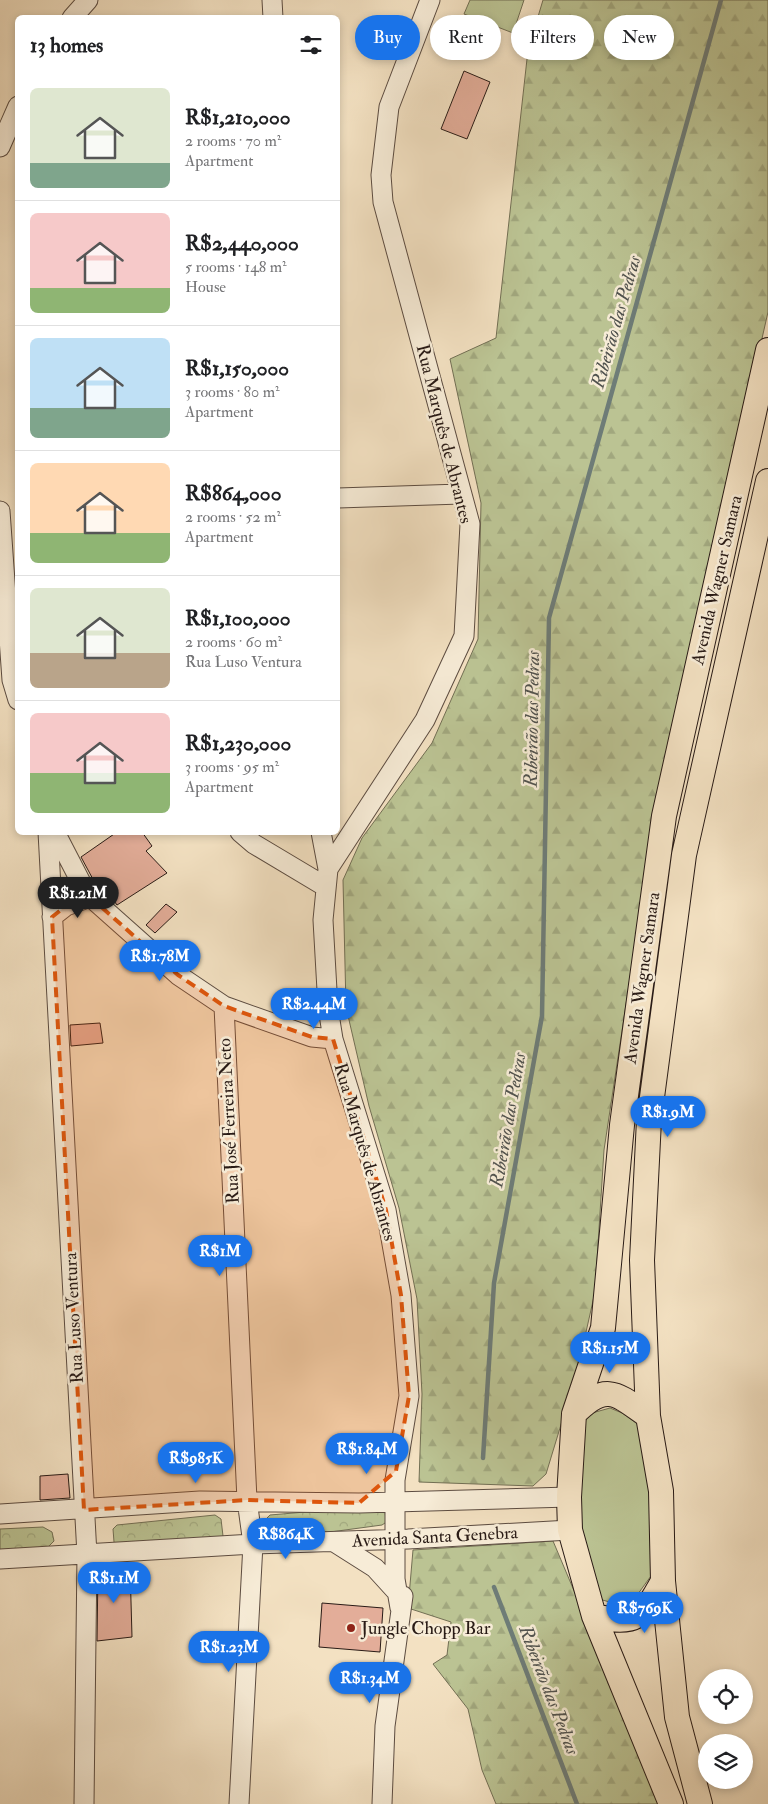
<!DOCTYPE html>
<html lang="en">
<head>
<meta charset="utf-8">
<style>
  :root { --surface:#fff; --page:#f6f6f6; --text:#202124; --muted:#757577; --line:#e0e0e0; --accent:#1a73e8 }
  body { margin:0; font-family:"IM FELL Double Pica",serif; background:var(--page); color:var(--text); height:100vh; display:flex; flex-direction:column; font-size:19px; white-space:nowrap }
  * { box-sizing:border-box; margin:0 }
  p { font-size:16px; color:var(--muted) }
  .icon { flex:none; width:28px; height:28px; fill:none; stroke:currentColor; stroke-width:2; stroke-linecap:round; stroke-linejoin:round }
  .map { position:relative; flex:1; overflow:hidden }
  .side { position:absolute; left:15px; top:15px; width:325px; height:820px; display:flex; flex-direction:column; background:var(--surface); border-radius:8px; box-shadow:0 2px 8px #0003 }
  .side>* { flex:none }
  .banner { position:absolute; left:355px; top:15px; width:338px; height:45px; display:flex; gap:10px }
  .fabs { position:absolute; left:698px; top:1669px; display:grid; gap:10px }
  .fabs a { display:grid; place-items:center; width:55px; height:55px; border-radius:50%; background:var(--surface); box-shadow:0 2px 8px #0003; font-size:25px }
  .price { position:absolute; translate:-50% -42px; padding:0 11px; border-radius:18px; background:var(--accent); color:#fff; font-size:16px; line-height:32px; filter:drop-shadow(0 1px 2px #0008) }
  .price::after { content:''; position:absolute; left:50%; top:30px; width:15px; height:11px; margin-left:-8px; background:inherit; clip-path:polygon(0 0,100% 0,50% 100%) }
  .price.active { background:#222; color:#fff }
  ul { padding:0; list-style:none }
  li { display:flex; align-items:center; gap:15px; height:125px; padding:0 15px }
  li+li { border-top:1px solid var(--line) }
  li span { display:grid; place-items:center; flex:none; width:140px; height:100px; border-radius:8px; color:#555 }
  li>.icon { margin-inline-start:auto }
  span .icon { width:60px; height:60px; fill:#fffc; stroke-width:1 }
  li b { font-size:21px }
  h2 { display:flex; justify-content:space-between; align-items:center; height:60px; padding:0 15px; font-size:21px }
  .tag { padding:0 18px; border-radius:22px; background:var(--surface); box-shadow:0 2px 8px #0003; font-size:18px; line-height:45px }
  .tag.active { background:var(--accent); color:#fff }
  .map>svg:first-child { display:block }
  .green { fill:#bbc393; stroke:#726f54 }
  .forest { fill:url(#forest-firs); stroke:#726f54 }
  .park { fill:url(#park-crowns); stroke:#726f54 }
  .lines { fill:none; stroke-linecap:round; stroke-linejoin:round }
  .stream { stroke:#6e7c77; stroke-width:4.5 }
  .building { fill:#e3ad99; stroke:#291b16 }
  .minor-casing { stroke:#5c4c41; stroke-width:21 }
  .major-casing { stroke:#291b16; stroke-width:26 }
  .minor { stroke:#f7ecd7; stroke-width:19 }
  .major { stroke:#f3e1c2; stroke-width:24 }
  .marked { fill:#de560c; fill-opacity:0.2; stroke:#de560c; stroke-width:4; stroke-dasharray:10 6; stroke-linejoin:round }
  .poi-dot { fill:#8f2418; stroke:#f7ecd7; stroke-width:2 }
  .labels { text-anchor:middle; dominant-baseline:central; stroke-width:5; stroke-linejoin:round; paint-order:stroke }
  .street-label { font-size:18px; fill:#291b16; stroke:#f7ecd7 }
  .poi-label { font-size:18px; fill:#291b16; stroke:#f7ecd7; text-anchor:start }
  .water-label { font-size:19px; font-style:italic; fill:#51534f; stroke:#f7ecd7 }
</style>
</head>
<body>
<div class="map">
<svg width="768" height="1804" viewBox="0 0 768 1804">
  <defs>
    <pattern id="forest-firs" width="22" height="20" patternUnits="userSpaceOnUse" patternTransform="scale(1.25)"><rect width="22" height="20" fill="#bbc393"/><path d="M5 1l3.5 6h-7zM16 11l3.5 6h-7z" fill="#a1a77e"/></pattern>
    <pattern id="park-crowns" width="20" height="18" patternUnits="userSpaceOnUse" patternTransform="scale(1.25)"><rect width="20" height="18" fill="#bbc393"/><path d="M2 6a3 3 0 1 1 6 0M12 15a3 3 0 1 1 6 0" fill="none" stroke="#a1a77e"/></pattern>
  </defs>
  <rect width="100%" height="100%" fill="#f3e1c2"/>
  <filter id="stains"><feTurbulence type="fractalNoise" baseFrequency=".004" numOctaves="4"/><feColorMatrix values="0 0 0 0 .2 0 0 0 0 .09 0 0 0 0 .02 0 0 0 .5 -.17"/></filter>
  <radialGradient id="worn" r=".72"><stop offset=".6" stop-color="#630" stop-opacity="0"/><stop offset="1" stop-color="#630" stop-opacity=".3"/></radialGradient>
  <path class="green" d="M470,0H524L513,33L464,14Z
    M610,1408L622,1413L643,1428L654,1492L656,1569L635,1598L617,1604L595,1598L582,1529L579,1493L580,1426L592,1413Z"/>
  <path class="forest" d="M543,0H768V312L656,806L604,1150L595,1292L577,1372L546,1474L533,1486L419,1482L422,1394L417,1299L399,1208L369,1106L346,1007L343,880L362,838L432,743L478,639L481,503L450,359L496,338L528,50Z
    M553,1541L635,1735L658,1804H496L482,1770L468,1709L433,1664L447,1655L451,1622L408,1608L413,1550Z"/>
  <path class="park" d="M376,1506L387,1508L388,1521L382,1525L271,1540L265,1530L264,1521L270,1515Z
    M215,1515L221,1519L223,1536L220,1538L123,1550L114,1542L113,1529L117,1525Z
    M43,1527L52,1532L54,1541L47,1548L0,1552V1529Z"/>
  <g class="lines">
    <path class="stream" d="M483,1458L494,1283L542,1016L549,618L721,0
      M494,1587L577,1804"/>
  </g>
  <path class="building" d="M464,71L490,82L467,139L441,129Z
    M117,832H142L152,846L146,851L167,873L117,905L99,880L95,883L81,857Z
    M166,904L177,912L155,933L146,925Z
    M100,1023L103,1043L71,1046L70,1025Z
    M68,1474L70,1498L40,1500V1476Z
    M130,1566L132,1637L97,1641L98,1569Z
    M322,1603L383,1608L380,1652L319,1647Z"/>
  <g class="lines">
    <g class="minor-casing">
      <path id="minor" d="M272,0L273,18
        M72,18L88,0
        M0,147L18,106
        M338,498L461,494
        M0,511L12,680L18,700
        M48,832L87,1555L84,1804
        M55,832L87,894L178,975L224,1006L312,1037L333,1039
        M240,832L254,844L326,887
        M321,832L328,869
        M52,917L66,906L90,897
        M224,1006L247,1500L253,1544L239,1804
        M0,1514L200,1501L359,1503L569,1497
        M334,1542L375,1568L395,1590
        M0,1559L253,1544L408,1539L570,1530
        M400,1608L395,1579V1480L409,1396L401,1295L386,1210L333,1039L328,1008L323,920L328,869L425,720L464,636L470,524L383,202L381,175L389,107L430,0
        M382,1804L385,1726L403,1596"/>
    </g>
    <g class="major-casing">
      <path id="major" d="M574,1414C606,1382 616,1393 648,1416
        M594,1616C637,1626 643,1617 663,1581
        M671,1804L594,1616L570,1530L569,1497L574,1414L603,1328L622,1125L664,816L768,350
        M700,1804L677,1717L663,1581L661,1491L648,1416L642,1260L649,1120L684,855L768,481"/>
    </g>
    <use href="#minor" class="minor"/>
    <use href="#major" class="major"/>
  </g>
  <path class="marked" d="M90,897L178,975L224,1006L312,1037L333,1039L386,1210L401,1295L409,1396L396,1471L359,1503L247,1500L84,1510L52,917L66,906Z"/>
  <circle class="poi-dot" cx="351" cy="1628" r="5"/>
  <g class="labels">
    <g class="street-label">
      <text transform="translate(444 434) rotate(76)">Rua Marquês de Abrantes</text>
      <text transform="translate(717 580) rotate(-77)">Avenida Wagner Samara</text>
      <text transform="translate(642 978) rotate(-82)">Avenida Wagner Samara</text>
      <text transform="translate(229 1121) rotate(-93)">Rua José Ferreira Neto</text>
      <text transform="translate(365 1152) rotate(74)">Rua Marquês de Abrantes</text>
      <text transform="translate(74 1318) rotate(-93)">Rua Luso Ventura</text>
      <text transform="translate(435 1537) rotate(-3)">Avenida Santa Genebra</text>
    </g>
    <g class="poi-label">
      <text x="361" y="1628">Jungle Chopp Bar</text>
    </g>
    <g class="water-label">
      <text transform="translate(616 322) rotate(-74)">Ribeirão das Pedras</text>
      <text transform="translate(532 719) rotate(-89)">Ribeirão das Pedras</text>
      <text transform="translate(508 1120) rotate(-80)">Ribeirão das Pedras</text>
      <text transform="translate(549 1690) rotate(69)">Ribeirão das Pedras</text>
    </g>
  </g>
  <rect width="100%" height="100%" filter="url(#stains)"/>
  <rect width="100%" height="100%" fill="url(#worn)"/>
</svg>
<div class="fabs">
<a><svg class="icon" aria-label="locate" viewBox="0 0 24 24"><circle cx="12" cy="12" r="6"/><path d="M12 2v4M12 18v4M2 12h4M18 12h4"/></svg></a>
<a><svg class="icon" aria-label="layers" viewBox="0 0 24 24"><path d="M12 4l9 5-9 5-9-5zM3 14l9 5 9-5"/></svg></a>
</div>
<b class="price active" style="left:78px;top:919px">R$1.21M</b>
<b class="price" style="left:160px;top:982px">R$1.78M</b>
<b class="price" style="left:314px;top:1030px">R$2.44M</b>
<b class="price" style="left:668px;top:1138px">R$1.9M</b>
<b class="price" style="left:220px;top:1277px">R$1M</b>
<b class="price" style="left:610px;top:1374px">R$1.15M</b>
<b class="price" style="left:367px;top:1475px">R$1.84M</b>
<b class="price" style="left:196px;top:1484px">R$985K</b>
<b class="price" style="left:286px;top:1560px">R$864K</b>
<b class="price" style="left:114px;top:1604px">R$1.1M</b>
<b class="price" style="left:645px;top:1634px">R$769K</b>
<b class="price" style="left:229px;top:1673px">R$1.23M</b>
<b class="price" style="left:370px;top:1704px">R$1.34M</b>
<div class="banner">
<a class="tag active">Buy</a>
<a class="tag">Rent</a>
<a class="tag">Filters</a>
<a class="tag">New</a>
</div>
<section class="side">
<h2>13 homes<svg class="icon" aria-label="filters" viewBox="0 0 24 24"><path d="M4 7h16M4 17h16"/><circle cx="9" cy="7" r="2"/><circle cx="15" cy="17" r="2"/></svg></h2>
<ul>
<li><span style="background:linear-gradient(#dfe7d0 75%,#7fa58c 0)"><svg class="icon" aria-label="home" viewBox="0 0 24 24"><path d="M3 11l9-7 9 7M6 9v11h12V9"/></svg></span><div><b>R$1,210,000</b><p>2 rooms · 70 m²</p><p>Apartment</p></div></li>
<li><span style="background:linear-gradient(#f6c9c9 75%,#8fb573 0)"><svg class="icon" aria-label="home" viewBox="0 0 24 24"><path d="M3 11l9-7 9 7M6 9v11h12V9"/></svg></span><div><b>R$2,440,000</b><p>5 rooms · 148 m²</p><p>House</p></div></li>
<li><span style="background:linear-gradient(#bfe0f5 70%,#7fa58c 0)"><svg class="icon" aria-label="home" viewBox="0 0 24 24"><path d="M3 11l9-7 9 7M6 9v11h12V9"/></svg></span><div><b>R$1,150,000</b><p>3 rooms · 80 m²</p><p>Apartment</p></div></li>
<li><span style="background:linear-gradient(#ffd9b3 70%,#8fb573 0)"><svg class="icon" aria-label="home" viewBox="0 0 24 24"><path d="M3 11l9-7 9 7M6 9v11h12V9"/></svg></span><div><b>R$864,000</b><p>2 rooms · 52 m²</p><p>Apartment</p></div></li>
<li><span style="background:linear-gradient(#dfe7d0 65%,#b9a48a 0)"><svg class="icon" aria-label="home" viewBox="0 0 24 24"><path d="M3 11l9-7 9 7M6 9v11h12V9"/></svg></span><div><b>R$1,100,000</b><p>2 rooms · 60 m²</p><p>Rua Luso Ventura</p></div></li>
<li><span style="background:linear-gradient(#f6c9c9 60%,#8fb573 0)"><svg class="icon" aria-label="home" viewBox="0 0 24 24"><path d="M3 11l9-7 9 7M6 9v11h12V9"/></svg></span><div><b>R$1,230,000</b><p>3 rooms · 95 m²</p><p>Apartment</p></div></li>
</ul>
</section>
</div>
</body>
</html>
